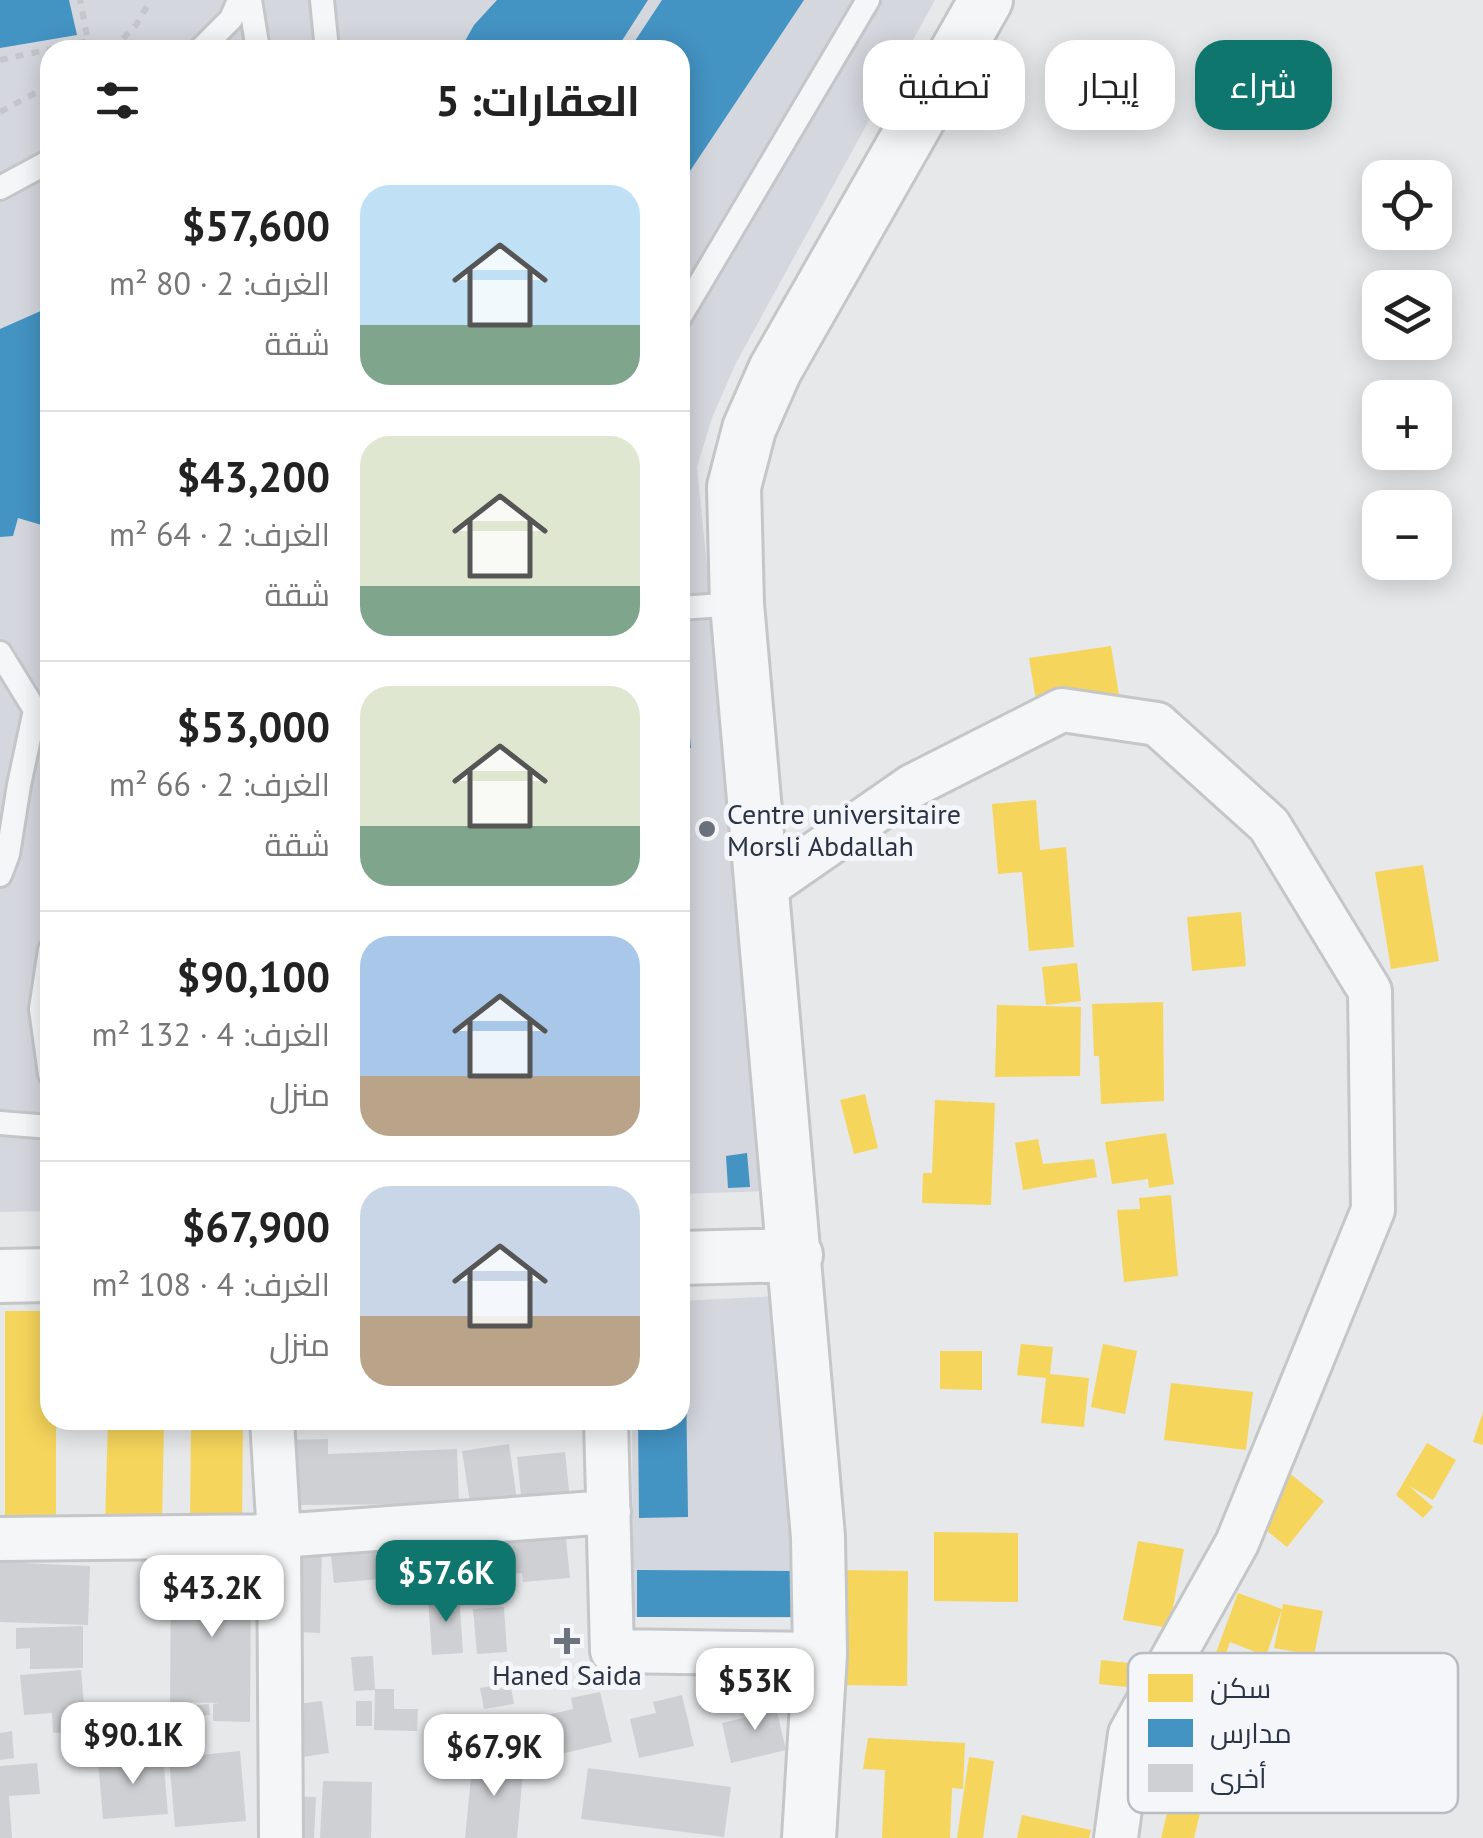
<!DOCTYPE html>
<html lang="ar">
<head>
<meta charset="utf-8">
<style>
  :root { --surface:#fff; --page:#f6f6f6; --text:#222; --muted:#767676; --line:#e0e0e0; --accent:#0f766e }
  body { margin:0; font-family:"PT Sans",Cairo,sans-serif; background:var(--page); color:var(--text); direction:rtl; height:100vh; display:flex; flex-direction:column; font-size:38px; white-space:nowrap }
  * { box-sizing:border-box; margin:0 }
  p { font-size:32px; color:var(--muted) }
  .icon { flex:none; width:55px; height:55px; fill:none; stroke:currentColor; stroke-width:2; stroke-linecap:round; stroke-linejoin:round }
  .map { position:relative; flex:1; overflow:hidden; direction:ltr }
  .side { position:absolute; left:40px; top:40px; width:650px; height:1390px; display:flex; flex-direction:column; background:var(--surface); border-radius:30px; box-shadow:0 5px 25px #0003; direction:rtl }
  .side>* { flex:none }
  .guide { position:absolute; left:720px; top:40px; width:612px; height:90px; direction:rtl; display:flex; gap:20px }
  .fabs { position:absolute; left:1362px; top:160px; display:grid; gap:20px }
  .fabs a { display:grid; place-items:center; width:90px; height:90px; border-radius:20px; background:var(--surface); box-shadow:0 5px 25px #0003; font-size:50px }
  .price { position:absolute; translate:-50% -85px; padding:0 22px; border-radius:20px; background:#fff; color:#222; font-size:32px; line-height:65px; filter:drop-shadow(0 2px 5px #0008) }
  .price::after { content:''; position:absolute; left:50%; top:60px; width:30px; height:22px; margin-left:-15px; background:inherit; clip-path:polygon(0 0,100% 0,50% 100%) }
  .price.on { background:var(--accent); color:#fff }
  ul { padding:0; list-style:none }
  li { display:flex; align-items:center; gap:30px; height:250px; padding:0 50px }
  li+li { border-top:2px solid var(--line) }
  li span { display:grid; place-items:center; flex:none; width:280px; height:200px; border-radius:30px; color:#555 }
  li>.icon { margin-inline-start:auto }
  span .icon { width:120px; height:120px; fill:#fffc; stroke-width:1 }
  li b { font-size:42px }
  h2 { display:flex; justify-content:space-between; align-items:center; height:120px; padding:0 50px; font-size:42px }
  .chip { padding:0 35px; border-radius:30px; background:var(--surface); box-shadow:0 5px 25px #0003; font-size:35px; line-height:90px }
  .chip.on { background:var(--accent); color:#fff }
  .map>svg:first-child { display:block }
  .built { fill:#d4d7dd }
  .homes { fill:#f6d55c }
  .schools { fill:#4393c3 }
  .building { fill:#ced0d3 }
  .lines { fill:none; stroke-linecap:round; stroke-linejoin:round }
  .service-casing { stroke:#c4c6c8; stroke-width:28 }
  .minor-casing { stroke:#c4c6c8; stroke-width:48 }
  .tertiary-casing { stroke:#c4c6c8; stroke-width:58 }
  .path { stroke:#c5c6ca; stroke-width:6; stroke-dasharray:8 8; stroke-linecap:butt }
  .service { stroke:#f5f6f7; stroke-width:22 }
  .minor { stroke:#f5f6f7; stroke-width:42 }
  .tertiary { stroke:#f5f6f7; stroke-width:52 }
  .poi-dot { fill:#6c737f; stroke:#f4f6f9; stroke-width:4 }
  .labels { text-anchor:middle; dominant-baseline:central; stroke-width:10; stroke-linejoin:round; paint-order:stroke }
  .poi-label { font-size:28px; fill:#2b3445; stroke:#f4f6f9; text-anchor:start }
  .key { fill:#f4f6f9; stroke:#b8bcc3; stroke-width:2.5 }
  .key-label { font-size:28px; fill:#2b3445 }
</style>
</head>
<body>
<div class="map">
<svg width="1483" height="1838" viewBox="0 0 1483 1838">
  <rect width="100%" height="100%" fill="#e6e8ea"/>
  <path class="built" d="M0,0H935L736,363L712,418L697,467L770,1191L680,1194V50H50V1211L0,1212Z
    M779,1296L803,1618L633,1617L632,1420H680V1301Z"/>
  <path class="homes" d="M1111,646L1119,695L1037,707L1029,658Z
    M1036,800L1040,850L1066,847L1074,947L1029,951L1022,872L998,874L992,804Z
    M1423,865L1439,961L1391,969L1375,872Z
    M1241,912L1246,966L1192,971L1187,917Z
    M1077,963L1081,1001L1046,1005L1042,967Z
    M1163,1002L1164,1101L1101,1104L1099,1056H1094L1092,1004Z
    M997,1005L1081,1007L1080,1076L995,1077Z
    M865,1094L878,1148L854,1154L840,1100Z
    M935,1100L995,1103L991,1205L922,1203L923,1173H932Z
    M1166,1133L1174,1184L1149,1188L1148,1179L1112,1184L1105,1142Z
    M1038,1139L1043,1164L1094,1159L1097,1177L1023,1190L1015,1143Z
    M1171,1195L1178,1276L1124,1282L1117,1210L1140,1209L1139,1198Z
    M5,1311H50V1420H56V1519H5Z
    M1021,1344L1053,1347L1050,1374L1089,1378L1084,1427L1041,1423L1046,1378L1017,1375Z
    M1103,1344L1137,1351L1125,1414L1091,1407Z
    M940,1351H982V1390L940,1389Z
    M1171,1383L1253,1392L1246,1450L1164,1440Z
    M1483,1412V1445L1473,1442Z
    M108,1420H164L162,1526L105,1525Z
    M191,1420H243L242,1525H190Z
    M1427,1443L1456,1460L1433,1500L1409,1486L1433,1507L1423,1518L1396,1495Z
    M1288,1472L1324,1501L1287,1547L1251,1518Z
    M934,1532L1018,1533V1602L934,1601Z
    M1138,1541L1184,1549L1169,1628L1123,1620Z
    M839,1570L908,1571L907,1686L837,1685Z
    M1238,1593L1282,1609L1266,1656L1230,1642L1222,1664L1213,1661Z
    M1283,1604L1323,1611L1314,1655L1274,1648Z
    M1101,1660L1129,1663L1127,1687L1099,1684Z
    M1233,1712L1235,1738L1258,1736L1263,1770L1210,1773L1194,1838H1161L1179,1764L1205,1770L1203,1714Z
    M868,1738L965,1743L963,1789L952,1788L950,1838H882L885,1770L863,1769Z
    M969,1757L994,1761L983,1838H957Z
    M1022,1815L1091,1830L1089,1838H1017Z"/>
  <path class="schools" d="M0,0H69L77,35L0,48Z
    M497,0H648L616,50H460L474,25Z
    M662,0H804L680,186V50H629Z
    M50,289V494L41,498L45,526L18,518L13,536L0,537V329L43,310Z
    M680,662H683L691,748L680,749Z
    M747,1153L750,1187L728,1188L726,1156Z
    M680,1316H685L688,1517L639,1518L638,1420H680Z
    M637,1570L791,1571V1617H637Z"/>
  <path class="building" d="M328,1439V1454L457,1449L459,1504L290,1505L288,1440Z
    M509,1444L519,1514L473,1521L462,1451Z
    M565,1452L570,1500L522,1505L517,1457Z
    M565,1529L570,1578L523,1582L522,1573L382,1584L379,1544Z
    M374,1533L379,1579L334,1583L329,1538Z
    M298,1547L322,1548L320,1633L295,1632Z
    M0,1562L90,1566L88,1625L0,1622Z
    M171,1568L251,1569L250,1722L213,1721V1704L219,1703L170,1702Z
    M459,1595L463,1653L432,1655L428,1597Z
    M504,1607L507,1652L477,1654L473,1609Z
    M83,1626V1668L30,1669V1648L16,1649V1628Z
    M373,1656L375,1689H394V1709H418L417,1731L374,1730L375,1690L354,1691L351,1657Z
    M81,1670L86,1730L53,1733L52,1713L24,1715L20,1675Z
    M510,1683L514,1704L484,1709L480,1688Z
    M600,1692L612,1742L556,1755L547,1715L573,1709L571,1698Z
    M682,1695L694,1746L639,1758L630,1719L656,1713L653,1702Z
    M774,1699L786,1750L731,1763L722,1723L747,1717L745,1706Z
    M322,1701L329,1753L289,1759L282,1706Z
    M356,1701H372V1726H356Z
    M209,1704L210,1715L174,1718L173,1707Z
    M12,1731L14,1758L0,1760V1733Z
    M240,1751L246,1821L175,1827L169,1758Z
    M163,1755L168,1814L103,1819L98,1760Z
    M473,1757L524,1762L517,1838H465Z
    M37,1763L40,1794L9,1796L12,1838H0V1766Z
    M588,1768L731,1787L724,1837L581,1819Z
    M323,1781L372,1782L371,1838H320Z
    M285,1796L316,1797L314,1838H283Z"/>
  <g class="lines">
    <g class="service-casing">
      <path id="service" d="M250,0L258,50
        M322,0L327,50
        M200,50L231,19L239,0
        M0,188L50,161
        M680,317L868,0
        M680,608L737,604
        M0,653L35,710L19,785L8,854L0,875
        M50,950L41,1009L50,1074
        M0,1123L50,1127"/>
    </g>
    <g class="minor-casing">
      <path id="minor" d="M764,889L912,786L1062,710L1157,724L1269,825L1370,991L1373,1210L1237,1543L1130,1734L1116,1838
        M606,1420L612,1651L820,1654
        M0,1539L279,1536L272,1420
        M281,1838L279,1536L609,1512"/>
    </g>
    <g class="tertiary-casing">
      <path id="tertiary" d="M680,1258L796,1255
        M0,1276L50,1275
        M809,1838L820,1654L818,1537L737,604L734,487L749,429L775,370L986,0"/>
    </g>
    <path class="path" d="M112,50L136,25L151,0
      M0,60L88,41L80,0
      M0,112L50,85"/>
    <use href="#service" class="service"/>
    <use href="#minor" class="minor"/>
    <use href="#tertiary" class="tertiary"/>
  </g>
  <g class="poi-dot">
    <circle cx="707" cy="829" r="10"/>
    <path d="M562 1626h10v10h10v10h-10v10h-10v-10h-10v-10h10z"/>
  </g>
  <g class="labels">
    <g class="poi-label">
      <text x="727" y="813">Centre universitaire<tspan x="727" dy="32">Morsli Abdallah</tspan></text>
      <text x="567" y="1674" text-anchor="middle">Haned Saida</text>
    </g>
  </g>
  <rect x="1128" y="1653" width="330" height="160" rx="15" class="key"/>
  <rect x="1148" y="1674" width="45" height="28" fill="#f6d55c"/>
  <rect x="1148" y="1719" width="45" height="28" fill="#4393c3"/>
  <rect x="1148" y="1764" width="45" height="28" fill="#ced0d3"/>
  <g class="key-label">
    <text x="1210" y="1698">سكن</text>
    <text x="1210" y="1743">مدارس</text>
    <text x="1210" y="1788">أخرى</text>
  </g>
</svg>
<div class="fabs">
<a><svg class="icon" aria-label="locate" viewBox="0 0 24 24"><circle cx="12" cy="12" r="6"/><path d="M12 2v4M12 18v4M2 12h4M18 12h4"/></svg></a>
<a><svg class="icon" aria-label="layers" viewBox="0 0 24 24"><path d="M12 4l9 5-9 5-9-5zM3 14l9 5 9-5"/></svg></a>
<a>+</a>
<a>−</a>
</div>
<b class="price on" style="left:446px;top:1625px">$57.6K</b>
<b class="price" style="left:212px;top:1640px">$43.2K</b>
<b class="price" style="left:755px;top:1733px">$53K</b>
<b class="price" style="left:133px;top:1787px">$90.1K</b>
<b class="price" style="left:494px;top:1799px">$67.9K</b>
<div class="guide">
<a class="chip on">شراء</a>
<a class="chip">إيجار</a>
<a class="chip">تصفية</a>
</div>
<section class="side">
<h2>العقارات: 5<svg class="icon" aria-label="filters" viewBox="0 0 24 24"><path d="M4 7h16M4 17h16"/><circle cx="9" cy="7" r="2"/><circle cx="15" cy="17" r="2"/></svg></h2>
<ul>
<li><span style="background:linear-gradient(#bfe0f5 70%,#7fa58c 0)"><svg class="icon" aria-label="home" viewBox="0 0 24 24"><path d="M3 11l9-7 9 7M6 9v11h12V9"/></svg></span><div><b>$57,600</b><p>الغرف: 2 · 80 m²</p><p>شقة</p></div></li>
<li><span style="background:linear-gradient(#dfe7d0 75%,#7fa58c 0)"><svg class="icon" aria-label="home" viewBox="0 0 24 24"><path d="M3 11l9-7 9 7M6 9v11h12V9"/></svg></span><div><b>$43,200</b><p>الغرف: 2 · 64 m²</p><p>شقة</p></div></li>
<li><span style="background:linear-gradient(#dfe7d0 70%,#7fa58c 0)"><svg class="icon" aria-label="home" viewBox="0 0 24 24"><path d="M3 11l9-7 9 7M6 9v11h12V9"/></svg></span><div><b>$53,000</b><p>الغرف: 2 · 66 m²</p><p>شقة</p></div></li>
<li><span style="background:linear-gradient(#a9c7e8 70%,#b9a48a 0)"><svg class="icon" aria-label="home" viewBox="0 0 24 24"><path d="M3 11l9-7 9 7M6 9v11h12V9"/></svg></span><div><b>$90,100</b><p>الغرف: 4 · 132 m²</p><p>منزل</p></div></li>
<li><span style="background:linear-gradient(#c9d6e8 65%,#b9a48a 0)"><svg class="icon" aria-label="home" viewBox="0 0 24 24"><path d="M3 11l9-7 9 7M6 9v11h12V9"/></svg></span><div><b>$67,900</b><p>الغرف: 4 · 108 m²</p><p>منزل</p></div></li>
</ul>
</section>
</div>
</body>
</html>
